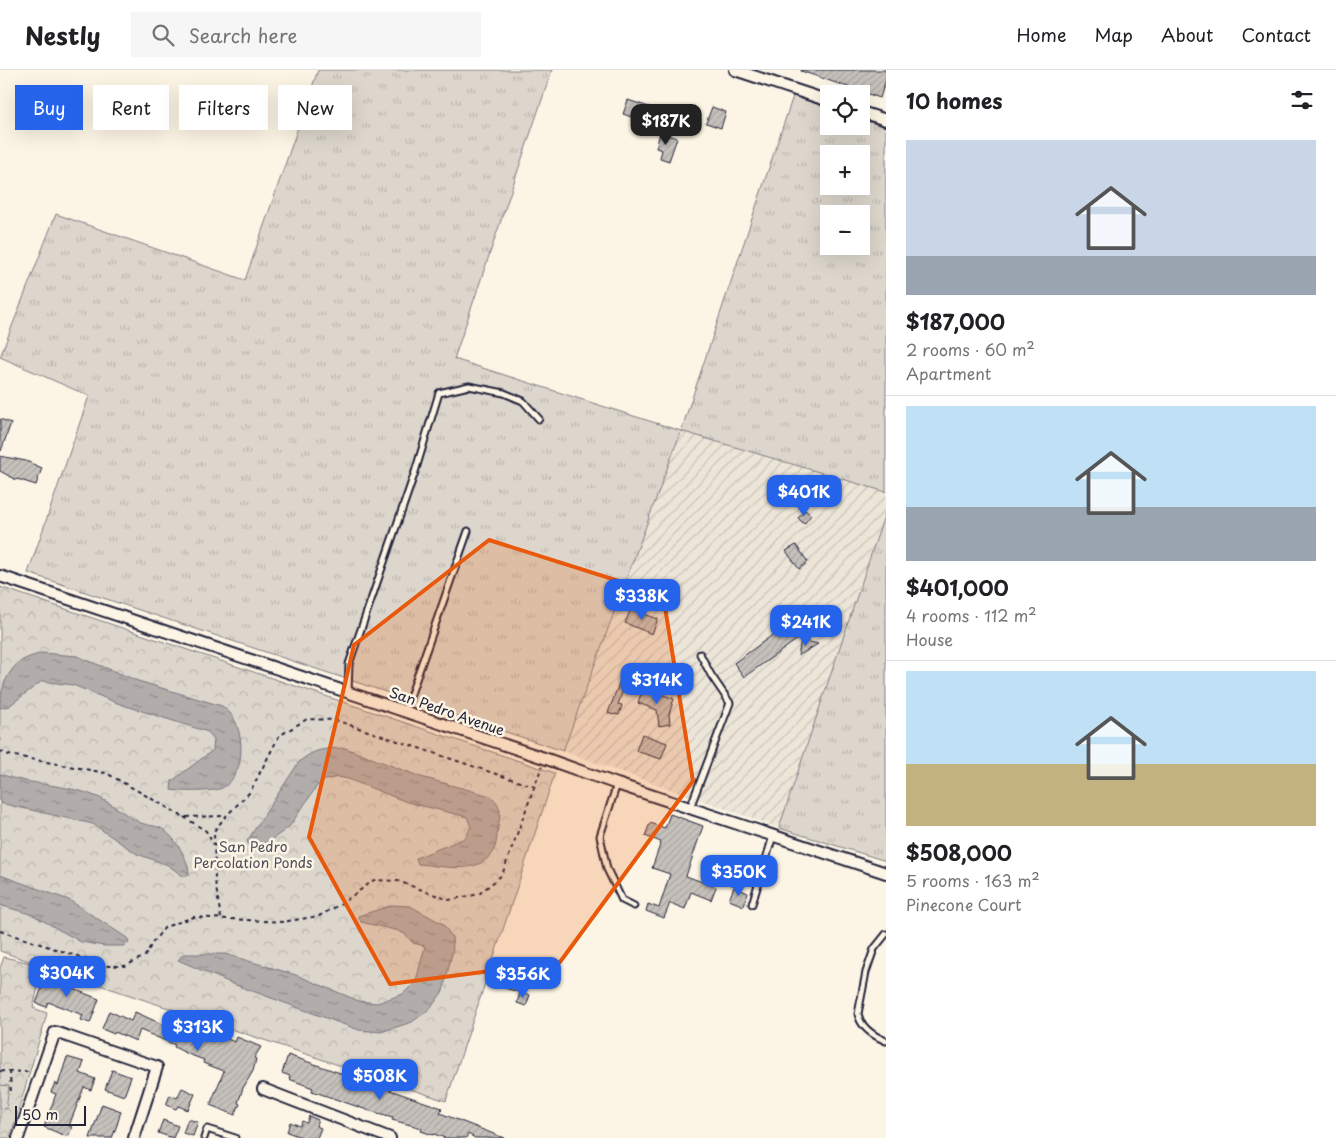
<!DOCTYPE html>
<html lang="en">
<head>
<meta charset="utf-8">
<style>
  :root { --surface:#fff; --page:#f6f6f6; --text:#202124; --muted:#757577; --line:#e0e0e0; --accent:#2563eb }
  body { margin:0; font-family:"Playpen Sans",sans-serif; background:var(--page); color:var(--text); height:100vh; display:flex; flex-direction:column; font-size:19px; white-space:nowrap }
  * { box-sizing:border-box; margin:0 }
  p { font-size:16px; color:var(--muted) }
  .icon { flex:none; width:28px; height:28px; fill:none; stroke:currentColor; stroke-width:2; stroke-linecap:round; stroke-linejoin:round }
  .map { position:relative; flex:1; overflow:hidden }
  .sheet { display:flex; flex-direction:column; background:var(--surface); width:450px }
  .sheet>* { flex:none }
  .banner { position:absolute; left:15px; top:15px; width:475px; height:45px; display:flex; gap:10px }
  .controls { position:absolute; left:820px; top:15px; display:grid; gap:10px }
  .controls a { display:grid; place-items:center; width:50px; height:50px; border-radius:0px; background:var(--surface); box-shadow:0 5px 20px #0002; font-size:25px }
  .scale { position:absolute; left:15px; bottom:12px; width:71px; box-sizing:border-box; padding-left:5px; border:2px solid #22223b; border-top:0; font-size:14px; line-height:18px; white-space:nowrap; color:#22223b; -webkit-text-stroke:4px #fcf5e5; paint-order:stroke }
  .price { position:absolute; translate:-50% -42px; padding:0 11px; border-radius:10px; background:var(--accent); color:#fff; font-size:16px; line-height:32px; filter:drop-shadow(0 1px 2px #0008) }
  .price::after { content:''; position:absolute; left:50%; top:30px; width:15px; height:11px; margin-left:-8px; background:inherit; clip-path:polygon(0 0,100% 0,50% 100%) }
  .price.selected { background:#222; color:#fff }
  ul { padding:0; list-style:none }
  li { display:grid; align-content:center; gap:10px; height:265px; padding:0 20px }
  li+li { border-top:1px solid var(--line) }
  li span { display:grid; place-items:center; height:155px; border-radius:0px; color:#555 }
  li>.icon { margin-inline-start:auto }
  span .icon { width:90px; height:90px; fill:#fffc; stroke-width:1 }
  li b { font-size:21px }
  h2 { display:flex; justify-content:space-between; align-items:center; height:60px; padding:0 20px; font-size:21px }
  .tag { padding:0 18px; border-radius:0px; background:var(--surface); box-shadow:0 5px 20px #0002; font-size:18px; line-height:45px }
  .tag.selected { background:var(--accent); color:#fff }
  header { display:flex; align-items:center; gap:30px; box-sizing:border-box; height:70px; padding:0 25px; background:var(--surface); border-bottom:1px solid var(--line) }
  header strong { font-size:24px }
  nav { display:flex; gap:28px; margin-inline-start:auto; font-size:18px }
  .search { width:350px; height:45px; background:var(--page); display:flex; align-items:center; gap:12px; box-sizing:border-box; padding:0 18px; border-radius:0px; color:var(--muted); font-size:19px }
  main { display:flex; flex:1; min-height:0 }
  .map>svg:first-child { display:block }
  .industrial { fill:url(#industrial-furrows) }
  .grass { fill:url(#grass-tufts); stroke:#7f7c84; fill-rule:evenodd }
  .park { fill:url(#park-crowns); stroke:#7f7c84 }
  .pitch { fill:#dcd6cc; stroke:#7f7c84 }
  .water { fill:url(#water-ripples); stroke:#78757e }
  .building { fill:url(#building-hatch); stroke:#22223b }
  .lines { fill:none; stroke-linecap:round; stroke-linejoin:round }
  .lane-casing { stroke:#22223b; stroke-width:9 }
  .street-casing { stroke:#22223b; stroke-width:14 }
  .path { stroke:#22223b; stroke-width:2; stroke-dasharray:4 4; stroke-linecap:butt }
  .lane { stroke:#fcf5e5; stroke-width:5 }
  .street { stroke:#fcf5e5; stroke-width:10 }
  .marked { fill:#e8590c; fill-opacity:0.2; stroke:#e8590c; stroke-width:4; stroke-linejoin:round }
  .labels { text-anchor:middle; dominant-baseline:central; stroke-width:5; stroke-linejoin:round; paint-order:stroke }
  .street-label { font-size:14px; fill:#22223b; stroke:#fcf5e5 }
  .park-label { font-size:14px; fill:#504f5f; stroke:#fcf5e5 }
</style>
</head>
<body>
<header>
<strong>Nestly</strong>
<div class="search"><svg class="icon" aria-label="search" viewBox="0 0 24 24"><circle cx="10" cy="10" r="6"/><path d="M15 15l6 6"/></svg>Search here</div>
<nav><a>Home</a><a>Map</a><a>About</a><a>Contact</a></nav>
</header>
<main>
<div class="map">
<svg width="886" height="1068" viewBox="0 0 886 1068">
  <defs>
    <pattern id="industrial-furrows" width="10" height="10" patternUnits="userSpaceOnUse" patternTransform="scale(1.25)"><rect width="10" height="10" fill="#ece5d8"/><path d="M-1 1l2-2M0 10L10 0M9 11l2-2" fill="none" stroke="#cac4ba"/></pattern>
    <pattern id="grass-tufts" width="24" height="20" patternUnits="userSpaceOnUse" patternTransform="scale(1.25)"><rect width="24" height="20" fill="#dcd6cc"/><path d="M3 7l-1-3M5 7V3M7 7l1-3M15 17l-1-3M17 17v-4M19 17l1-3" fill="none" stroke="#bcb7b0"/></pattern>
    <pattern id="park-crowns" width="20" height="18" patternUnits="userSpaceOnUse" patternTransform="scale(1.25)"><rect width="20" height="18" fill="#dcd6cc"/><path d="M2 6a3 3 0 1 1 6 0M12 15a3 3 0 1 1 6 0" fill="none" stroke="#bcb7b0"/></pattern>
    <pattern id="water-ripples" width="26" height="14" patternUnits="userSpaceOnUse" patternTransform="scale(1.25)"><rect width="26" height="14" fill="#b2adab"/><path d="M2 4q2-2 4 0t4 0M15 11q2-2 4 0t4 0" fill="none" stroke="#908c8c"/></pattern>
    <pattern id="building-hatch" width="6" height="6" patternUnits="userSpaceOnUse" patternTransform="scale(1.25)"><rect width="6" height="6" fill="#c6c1bb"/><path d="M-1 1l2-2M0 6l6-6M5 7l2-2" fill="none" stroke="#aaa6a2"/></pattern>
  </defs>
  <rect width="100%" height="100%" fill="#fcf5e5"/>
  <filter id="ink" filterUnits="userSpaceOnUse"><feTurbulence type="fractalNoise" baseFrequency=".02" numOctaves="2"/><feDisplacementMap in="SourceGraphic" scale="10" xChannelSelector="R" yChannelSelector="G"/><feConvolveMatrix kernelMatrix="1 2 1 2 8 2 1 2 1" color-interpolation-filters="sRGB"/></filter>
  <g filter="url(#ink)">
    <path class="industrial" d="M681,361L886,422V440L779,758L563,681Z"/>
    <path class="grass" d="M318,0H552L454,289L681,361L793,26L829,38V56H861V49L886,57V422L681,361L563,681L28,503L89,326L0,287L56,144L245,210ZM829,84H861V116H829ZM829,144H861V176H829Z
      M886,440V791L779,758Z"/>
    <path class="park" d="M0,517L555,703L446,1031L43,896L33,938L47,943L45,951L10,1068H0V898L4,887L40,895L0,881Z"/>
    <path class="pitch" d="M0,1015L9,1016L6,1039L0,1038Z"/>
    <path class="water" d="M42,583L77,586L138,611L222,636C226,640 231,643 233,647C245,667 245,706 222,718C213,722 182,722 171,720L172,711L213,680L214,669L208,662L117,633L73,615L42,611L9,636L0,638C0,621 7,599 23,590C28,587 36,585 42,583Z
      M345,678L421,707L491,726C502,736 501,744 498,757C497,763 497,771 495,777C483,807 444,796 418,794L416,788L465,768L471,757L467,747L407,732L348,709L338,707L325,710L317,716L289,757L270,771L254,778H250L247,771L299,692C315,678 325,679 345,678Z
      M0,704C32,716 70,714 100,728C114,735 125,745 139,752C146,756 158,755 164,760C176,769 189,790 189,805L184,807L168,795L137,784L93,754L0,733Z
      M0,805L69,830L127,868L129,873L124,876H104L81,872L33,845L0,835Z
      M393,835L410,836L443,854L452,867L453,879L443,921L430,939L412,952L381,962L359,960L233,914L178,890L183,884H225L296,905L359,931L377,933L403,924L416,911L425,876L413,873L406,865L399,861L361,852L358,846Z"/>
    <path class="building" d="M801,0H886V9L880,28L801,1Z
      M628,30L661,41L660,44L672,48L668,60L623,44Z
      M712,37L726,42L721,58L706,53Z
      M660,63L677,68L669,91L660,88L662,80L656,78Z
      M0,349L11,353L1,381H0Z
      M0,386L26,391L42,398L36,415L17,409L16,410L0,401Z
      M805,440L811,445L804,454L798,448Z
      M796,475L808,492L799,499L786,481Z
      M811,537L822,552L744,607L734,593Z
      M631,539L658,549L652,564L625,553Z
      M801,570L818,574L798,586Z
      M621,608L627,610L618,634L622,635L619,645L615,644L614,645L608,643Z
      M643,617L674,629L669,644L670,654L659,656L657,640L638,633Z
      M642,664L667,673L661,689L636,681Z
      M670,744L703,756L686,806L716,817L711,830L691,822L685,839L670,833L664,848L646,841L648,834L659,838L670,804L652,798L661,772L645,766L650,753L665,758Z
      M726,785L741,791L733,815L717,809Z
      M734,817L748,823L744,836L729,830Z
      M511,894L526,900L519,922L504,918Z
      M47,905L72,915L71,918L99,929L90,953L81,950L83,945L48,932L46,937L36,933Z
      M520,922L530,925L526,936L517,933Z
      M109,941L131,951L135,942L164,955L168,946L235,972L237,967L261,977L254,988L256,989L253,1001L243,1018L238,1033L240,1034L235,1045L210,1035L224,1001L203,993L204,990L188,984L174,977L175,975L140,960L136,971L115,962L114,964L102,959Z
      M288,985L442,1038L440,1043L504,1068H475L468,1064L466,1068H445L434,1064L433,1065L421,1061L422,1058L392,1050L393,1047L370,1041L312,1021L313,1018L289,1009L290,1006L282,1003Z
      M67,987L84,992L80,1003L95,1009L91,1020L84,1017L69,1056L72,1057L68,1067L44,1057L56,1024L51,1022L55,1013L58,1015Z
      M112,1000L131,1007L124,1026L105,1019Z
      M182,1018L195,1024L188,1040L178,1036L176,1039L166,1035L170,1025L177,1028Z
      M102,1034L121,1041L117,1055L112,1068H90Z
      M309,1046L318,1050L316,1056L321,1058L317,1068H304L287,1062L290,1052L300,1056L302,1051L307,1053Z
      M188,1049L198,1052L193,1066L183,1063Z
      M163,1050L178,1056L173,1068L158,1063Z"/>
    <g class="lines">
      <g class="lane-casing">
        <path id="lane" d="M348,622L349,594L415,402L439,323L469,316L504,323L523,331L539,349
          M405,641L468,461
          M617,714L600,766L607,799L622,830L634,836
          M690,738L730,633L711,605L700,584
          M752,834L773,766
          M886,864L874,879L866,902L858,944C861,958 874,966 886,971
          M204,1068L207,1059L235,1068"/>
      </g>
      <g class="street-casing">
        <path id="street" d="M735,0L829,31
          M861,42L886,50
          M0,506L544,688L617,714L886,803
          M263,1019L390,1068
          M18,1068L55,962L157,997L134,1068"/>
      </g>
      <path class="path" d="M0,681L9,685L106,703L184,747L226,746
        M184,747L206,761L214,775
        M221,848L215,811L214,761L226,746L250,722L279,666L307,649L335,650L535,717
        M0,861L108,896H125L145,886L153,872L165,857L194,847L282,852L319,846L341,834L374,810L398,811L449,830L479,824L502,805L542,696
        M0,1001L30,1002
        M10,1001L11,1025"/>
      <use href="#lane" class="lane"/>
      <use href="#street" class="street"/>
    </g>
  </g>
  <path class="marked" d="M489,470L663,525L693,711L560,892L390,914L309,767L354,575Z"/>
  <g class="labels">
    <g class="street-label">
      <text transform="translate(447 641) rotate(19)">San Pedro Avenue</text>
    </g>
    <g class="park-label">
      <text x="253" y="776">San Pedro<tspan x="253" dy="16">Percolation Ponds</tspan></text>
    </g>
  </g>
</svg>
<div class="controls">
<a><svg class="icon" aria-label="locate" viewBox="0 0 24 24"><circle cx="12" cy="12" r="6"/><path d="M12 2v4M12 18v4M2 12h4M18 12h4"/></svg></a>
<a>+</a>
<a>−</a>
</div>
<div class="scale">50 m</div>
<b class="price selected" style="left:666px;top:76px">$187K</b>
<b class="price" style="left:804px;top:447px">$401K</b>
<b class="price" style="left:642px;top:551px">$338K</b>
<b class="price" style="left:806px;top:577px">$241K</b>
<b class="price" style="left:657px;top:635px">$314K</b>
<b class="price" style="left:739px;top:827px">$350K</b>
<b class="price" style="left:67px;top:928px">$304K</b>
<b class="price" style="left:523px;top:929px">$356K</b>
<b class="price" style="left:198px;top:982px">$313K</b>
<b class="price" style="left:380px;top:1031px">$508K</b>
<div class="banner">
<a class="tag selected">Buy</a>
<a class="tag">Rent</a>
<a class="tag">Filters</a>
<a class="tag">New</a>
</div>
</div>
<section class="sheet">
<h2>10 homes<svg class="icon" aria-label="filters" viewBox="0 0 24 24"><path d="M4 7h16M4 17h16"/><circle cx="9" cy="7" r="2"/><circle cx="15" cy="17" r="2"/></svg></h2>
<ul>
<li><span style="background:linear-gradient(#c9d6e8 75%,#9aa5b1 0)"><svg class="icon" aria-label="home" viewBox="0 0 24 24"><path d="M3 11l9-7 9 7M6 9v11h12V9"/></svg></span><div><b>$187,000</b><p>2 rooms · 60 m²</p><p>Apartment</p></div></li>
<li><span style="background:linear-gradient(#bfe0f5 65%,#9aa5b1 0)"><svg class="icon" aria-label="home" viewBox="0 0 24 24"><path d="M3 11l9-7 9 7M6 9v11h12V9"/></svg></span><div><b>$401,000</b><p>4 rooms · 112 m²</p><p>House</p></div></li>
<li><span style="background:linear-gradient(#bfe0f5 60%,#c2b280 0)"><svg class="icon" aria-label="home" viewBox="0 0 24 24"><path d="M3 11l9-7 9 7M6 9v11h12V9"/></svg></span><div><b>$508,000</b><p>5 rooms · 163 m²</p><p>Pinecone Court</p></div></li>
</ul>
</section>
</main>
</body>
</html>
